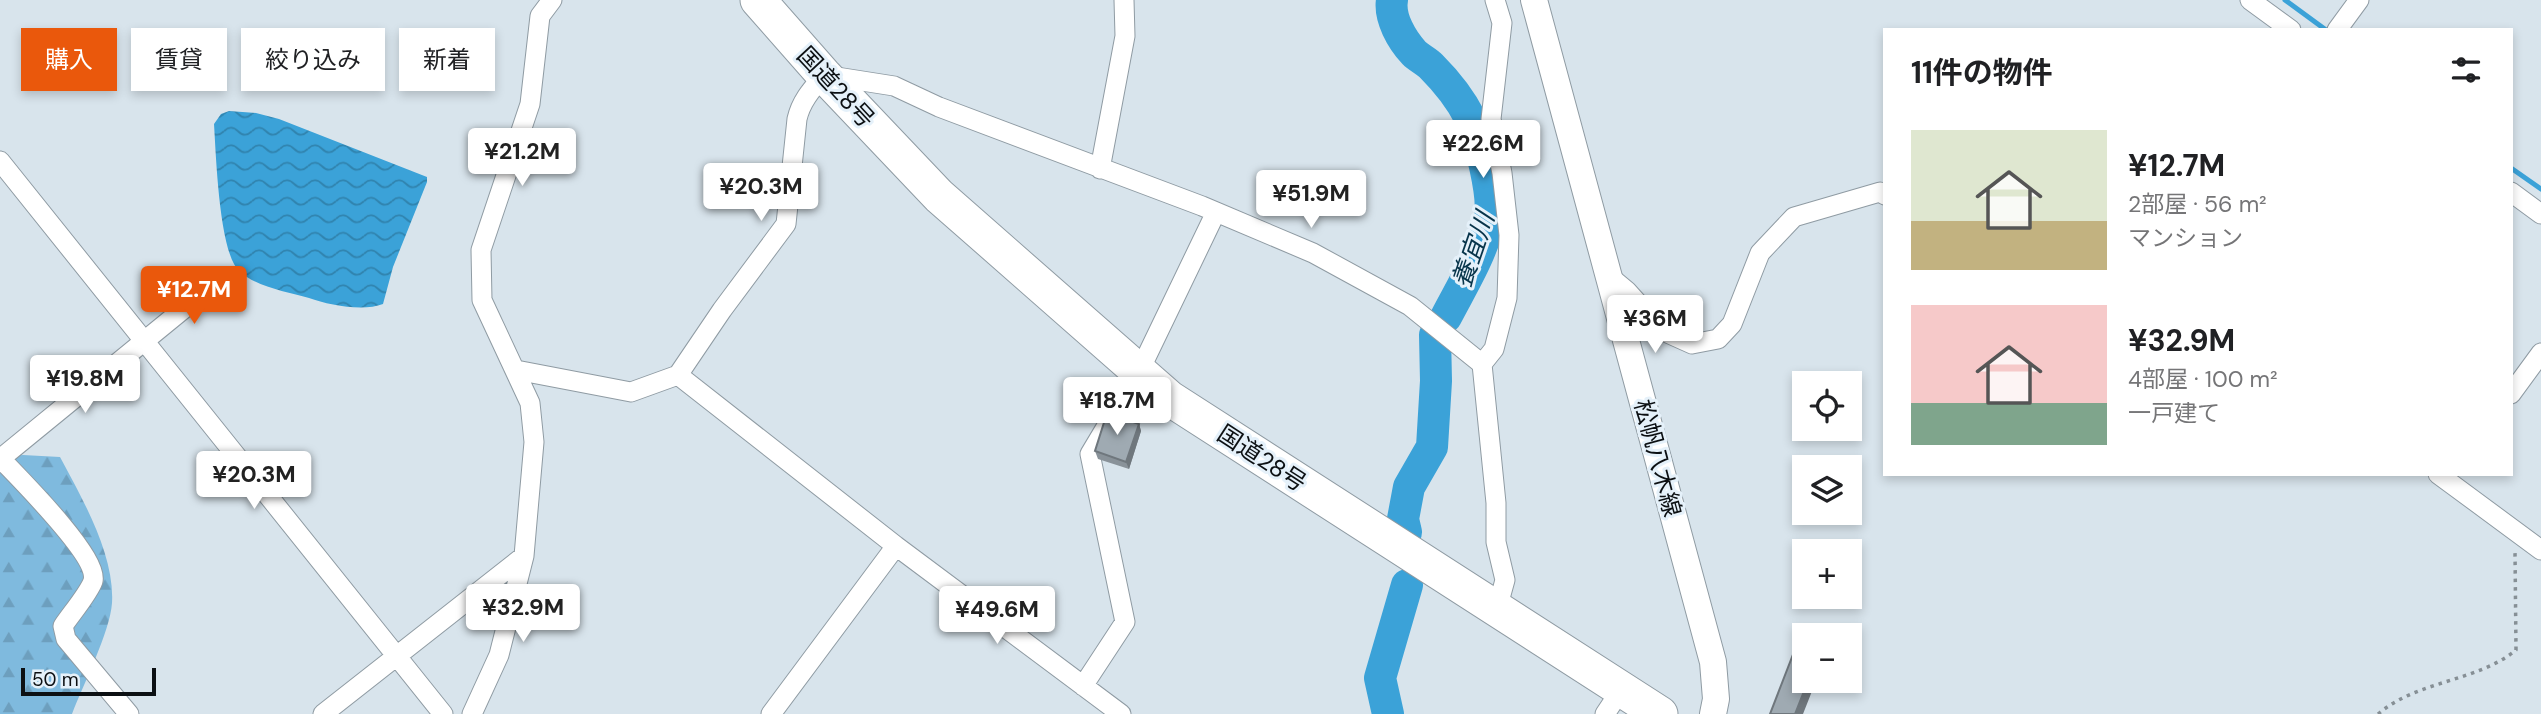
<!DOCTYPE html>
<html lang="ja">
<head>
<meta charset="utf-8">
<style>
  :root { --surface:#fff; --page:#f6f6f6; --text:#202124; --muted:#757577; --accent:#ea580c }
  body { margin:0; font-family:"DM Sans","Noto Sans JP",sans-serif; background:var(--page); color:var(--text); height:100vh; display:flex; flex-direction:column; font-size:26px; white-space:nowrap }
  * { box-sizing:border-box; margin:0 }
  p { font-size:23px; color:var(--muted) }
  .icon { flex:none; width:38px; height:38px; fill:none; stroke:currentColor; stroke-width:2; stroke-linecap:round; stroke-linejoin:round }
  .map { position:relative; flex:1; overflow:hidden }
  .details { position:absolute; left:1883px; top:28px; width:630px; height:448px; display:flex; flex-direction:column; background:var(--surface); border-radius:0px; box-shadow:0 4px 10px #0003 }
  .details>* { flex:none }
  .banner { position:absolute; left:21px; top:28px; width:665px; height:63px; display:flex; gap:14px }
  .fabs { position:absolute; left:1792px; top:371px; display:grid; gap:14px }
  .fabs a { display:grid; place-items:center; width:70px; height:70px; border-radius:0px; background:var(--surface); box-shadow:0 4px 10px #0003; font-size:35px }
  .scale { position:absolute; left:21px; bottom:18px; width:135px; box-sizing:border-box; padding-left:7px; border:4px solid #0c1013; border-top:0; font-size:19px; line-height:24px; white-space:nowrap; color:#0c1013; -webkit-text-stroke:5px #e5f1fa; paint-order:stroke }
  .price { position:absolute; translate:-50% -60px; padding:0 16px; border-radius:7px; background:#fff; color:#222; font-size:23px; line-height:46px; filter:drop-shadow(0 2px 4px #0008) }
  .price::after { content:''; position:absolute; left:50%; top:42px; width:21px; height:16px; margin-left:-10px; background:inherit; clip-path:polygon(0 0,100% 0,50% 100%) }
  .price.current { background:var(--accent); color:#fff }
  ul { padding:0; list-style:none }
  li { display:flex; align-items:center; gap:21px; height:175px; padding:0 28px }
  li span { display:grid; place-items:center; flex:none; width:196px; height:140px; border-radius:0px; color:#555 }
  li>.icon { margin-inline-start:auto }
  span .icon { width:84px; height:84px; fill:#fffc; stroke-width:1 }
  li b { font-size:30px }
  h2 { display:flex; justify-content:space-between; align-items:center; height:84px; padding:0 28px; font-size:30px }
  .chip { padding:0 24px; border-radius:0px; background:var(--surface); box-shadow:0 4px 10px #0003; font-size:24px; line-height:63px }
  .chip.current { background:var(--accent); color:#fff }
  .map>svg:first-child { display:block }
  .forest { fill:url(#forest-firs) }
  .water { fill:url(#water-waves) }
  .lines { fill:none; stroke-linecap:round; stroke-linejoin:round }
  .stream { stroke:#3ba2d8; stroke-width:5 }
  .river { stroke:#3ba2d8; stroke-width:32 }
  .street-casing { stroke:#8f9ba3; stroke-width:21 }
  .secondary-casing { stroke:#8f9ba3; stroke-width:28 }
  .highway-casing { stroke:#8f9ba3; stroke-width:37 }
  .path { stroke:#868f95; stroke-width:3.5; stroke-dasharray:3.5 5; stroke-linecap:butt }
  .street { stroke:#fff; stroke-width:19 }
  .secondary { stroke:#fff; stroke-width:26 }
  .highway { stroke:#fff; stroke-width:35 }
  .wall { fill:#899299 }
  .shaded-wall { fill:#6f777d }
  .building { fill:#9faab2; stroke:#6f777d; stroke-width:2 }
  .labels { text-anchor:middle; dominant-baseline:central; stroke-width:6; stroke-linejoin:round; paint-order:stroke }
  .street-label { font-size:24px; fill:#0c1013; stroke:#e5f1fa }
  .water-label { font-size:26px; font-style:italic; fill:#07344a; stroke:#e5f1fa }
</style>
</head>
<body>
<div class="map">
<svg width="2541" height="714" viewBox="0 0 2541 714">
  <defs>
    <pattern id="forest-firs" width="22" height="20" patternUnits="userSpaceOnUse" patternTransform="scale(1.75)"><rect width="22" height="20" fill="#7fbade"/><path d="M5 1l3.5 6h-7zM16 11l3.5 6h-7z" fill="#6d9fbe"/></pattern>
    <pattern id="water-waves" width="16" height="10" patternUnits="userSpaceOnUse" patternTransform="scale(1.75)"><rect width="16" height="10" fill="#3ba2d8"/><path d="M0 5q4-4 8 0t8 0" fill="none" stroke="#3083ae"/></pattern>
  </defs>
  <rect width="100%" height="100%" fill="#d8e4ec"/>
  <path class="forest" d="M23,455L60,457C82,498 115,555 112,603C110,632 83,685 72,714H0V457Z"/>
  <path class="water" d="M229,111L256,113L279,119L427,177V182L393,267L383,304C363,312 329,305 309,298C287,292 256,287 239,271C219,252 216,154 214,124L221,114Z"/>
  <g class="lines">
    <path class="stream" d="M2285,0L2326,30
      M2511,168L2541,189"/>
    <path class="river" d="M1392,0C1389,18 1402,40 1414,53C1419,58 1426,61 1431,66C1445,80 1461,100 1470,118C1480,140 1494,195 1490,218C1483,253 1462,286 1446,317
      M1406,532L1403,519L1409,487L1432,447L1436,381L1435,335
      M1388,714L1380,678L1407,585"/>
    <g class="street-casing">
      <path id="street" d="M2250,0L2291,30
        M2337,30L2359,0
        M0,161L443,714
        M1100,169L1125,36L1124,0
        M2511,192L2541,214
        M1609,276L1627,291L1663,331L1692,344L1718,339L1732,324L1760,253L1794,217L1880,192L1885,195
        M1482,364L1494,349L1507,298L1509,235L1502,173L1491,119L1502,23L1495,0
        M516,370L631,392L678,375L722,310L786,224L797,119C801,101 812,89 824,75L894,86L939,107L1202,206L1313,253L1410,306L1482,364L1496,503V542L1505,580L1497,609
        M678,375L896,546L1121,714
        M2511,394L2541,353
        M0,458C18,477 99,557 93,581C89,593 71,614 63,626L66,639L129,714
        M0,459L219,280
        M2438,474L2541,550
        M1083,686L1125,622L1090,454L1139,372L1216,212
        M323,714L524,556
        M472,714L499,655L524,556L534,442L530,403L482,300L481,250L530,104L540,16L552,0
        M771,714L896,546
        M1605,714L1621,690"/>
    </g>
    <g class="secondary-casing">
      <path id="secondary" d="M1534,0L1713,662L1716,699L1713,714"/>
    </g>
    <g class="highway-casing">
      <path id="highway" d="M758,0L824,75L939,196L1169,398L1660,714"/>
    </g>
    <path class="path" d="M2378,714C2418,680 2477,682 2516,650L2515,552"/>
    <use href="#street" class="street"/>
    <use href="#secondary" class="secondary"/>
    <use href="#highway" class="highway"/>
  </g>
  <path class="wall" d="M1139,424L1141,431L1129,469L1098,459L1095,451Z"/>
  <path class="shaded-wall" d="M1139,424L1141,431L1129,469L1126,462Z
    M1808,681H1816L1803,714H1795Z"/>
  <path class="building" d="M1107,413L1139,424L1126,462L1095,451Z
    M1799,639L1804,641V681H1808L1795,714H1770Z"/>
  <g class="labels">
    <g class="street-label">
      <text transform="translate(836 87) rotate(47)">国道28号</text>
      <text transform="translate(1262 458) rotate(33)">国道28号</text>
      <text transform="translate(1658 458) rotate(75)">松帆八木線</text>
    </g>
    <g class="water-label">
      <text transform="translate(1473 250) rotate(-71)">養宜川</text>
    </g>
  </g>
</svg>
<div class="fabs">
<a><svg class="icon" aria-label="locate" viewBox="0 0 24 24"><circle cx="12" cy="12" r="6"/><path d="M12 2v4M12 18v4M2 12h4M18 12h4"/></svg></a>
<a><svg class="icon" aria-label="layers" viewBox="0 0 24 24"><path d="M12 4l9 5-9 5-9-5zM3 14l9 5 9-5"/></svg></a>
<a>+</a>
<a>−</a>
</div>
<div class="scale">50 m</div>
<b class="price" style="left:1483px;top:180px">¥22.6M</b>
<b class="price" style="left:522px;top:188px">¥21.2M</b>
<b class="price" style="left:761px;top:223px">¥20.3M</b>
<b class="price" style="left:1311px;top:230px">¥51.9M</b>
<b class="price current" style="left:194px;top:326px">¥12.7M</b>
<b class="price" style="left:1655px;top:355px">¥36M</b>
<b class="price" style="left:85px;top:415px">¥19.8M</b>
<b class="price" style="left:1117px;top:437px">¥18.7M</b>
<b class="price" style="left:254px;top:511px">¥20.3M</b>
<b class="price" style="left:523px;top:644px">¥32.9M</b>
<b class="price" style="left:997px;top:646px">¥49.6M</b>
<div class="banner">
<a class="chip current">購入</a>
<a class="chip">賃貸</a>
<a class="chip">絞り込み</a>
<a class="chip">新着</a>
</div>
<section class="details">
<h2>11件の物件<svg class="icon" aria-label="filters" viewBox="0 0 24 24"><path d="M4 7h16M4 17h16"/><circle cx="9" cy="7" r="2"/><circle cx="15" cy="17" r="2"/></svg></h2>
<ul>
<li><span style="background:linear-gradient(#dfe7d0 65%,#c2b280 0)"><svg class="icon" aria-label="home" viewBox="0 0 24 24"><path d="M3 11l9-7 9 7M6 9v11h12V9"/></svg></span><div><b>¥12.7M</b><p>2部屋 · 56 m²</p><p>マンション</p></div></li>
<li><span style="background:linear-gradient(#f6c9c9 70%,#7fa58c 0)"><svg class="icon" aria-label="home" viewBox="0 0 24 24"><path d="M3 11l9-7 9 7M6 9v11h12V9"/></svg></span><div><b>¥32.9M</b><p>4部屋 · 100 m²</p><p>一戸建て</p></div></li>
</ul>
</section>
</div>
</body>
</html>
